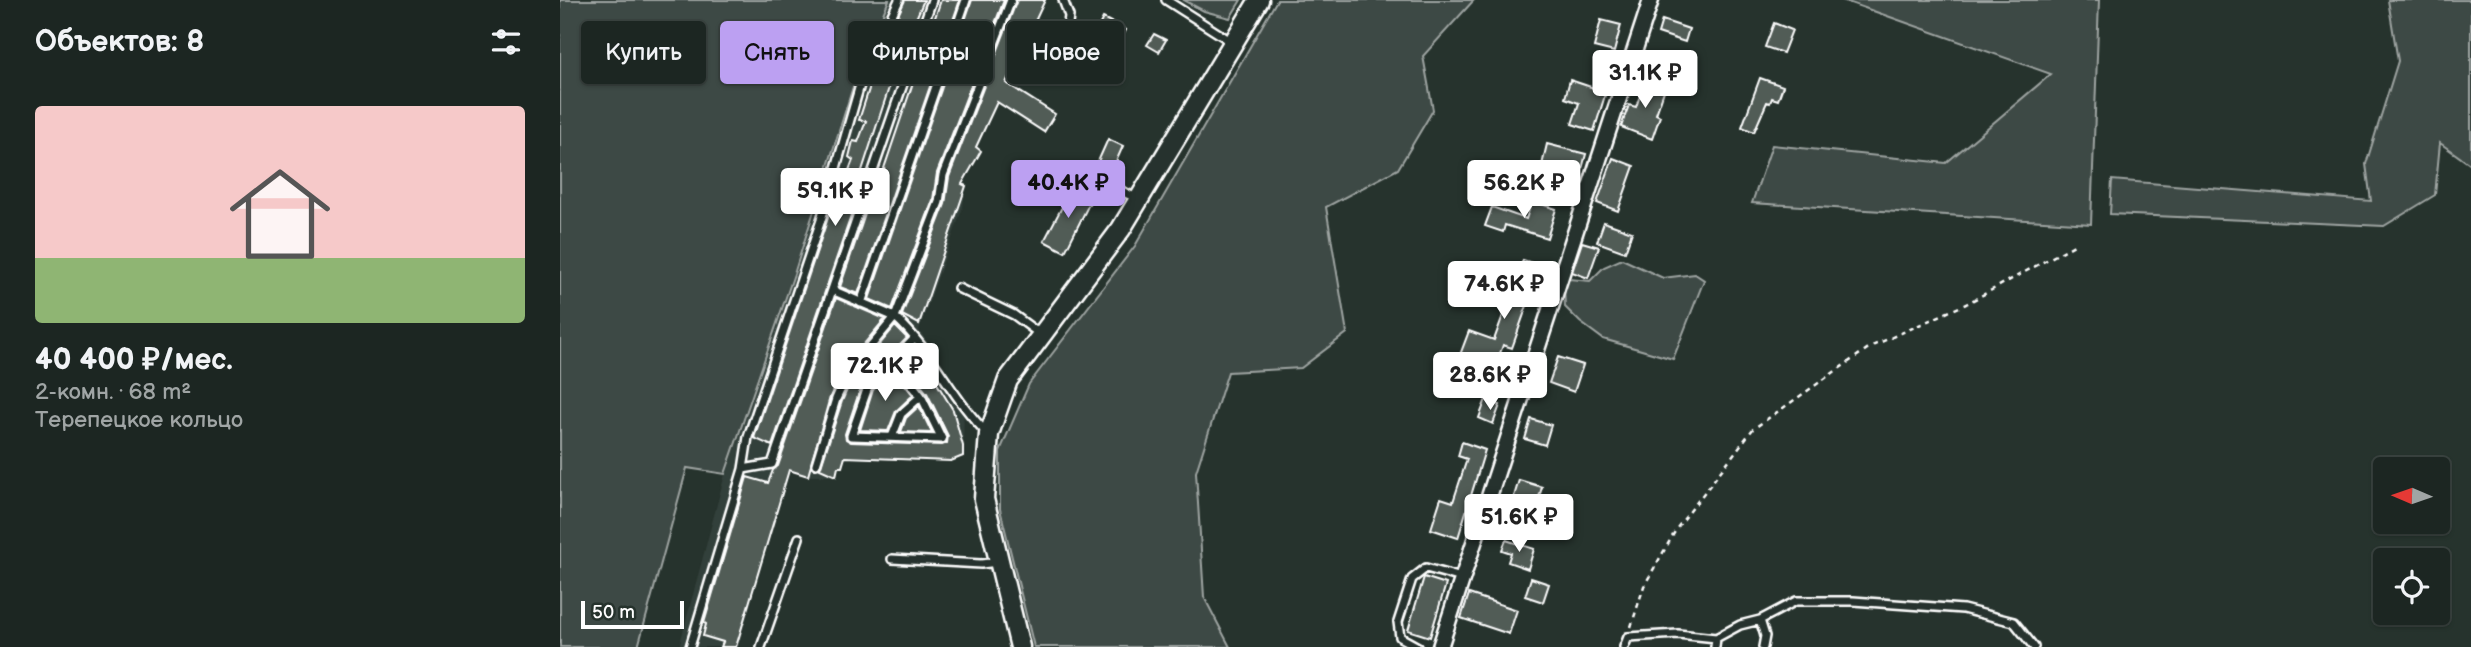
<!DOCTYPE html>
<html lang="ru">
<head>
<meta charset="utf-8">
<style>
  :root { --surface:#1c2622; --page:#252e2a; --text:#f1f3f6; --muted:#a0a5a5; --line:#3a4340; --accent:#bca0f2 }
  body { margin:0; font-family:"Balsamiq Sans",sans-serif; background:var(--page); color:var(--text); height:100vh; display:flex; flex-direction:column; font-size:26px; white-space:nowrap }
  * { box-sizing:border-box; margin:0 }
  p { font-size:23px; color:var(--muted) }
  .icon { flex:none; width:38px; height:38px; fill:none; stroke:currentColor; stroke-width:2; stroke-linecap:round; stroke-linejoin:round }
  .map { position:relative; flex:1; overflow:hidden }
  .details { display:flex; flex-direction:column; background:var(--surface); width:560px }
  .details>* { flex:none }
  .top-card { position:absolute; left:21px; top:21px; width:665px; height:63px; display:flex; gap:14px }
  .needle { width:46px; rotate:272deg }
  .fabs { position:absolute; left:1813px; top:457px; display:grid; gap:14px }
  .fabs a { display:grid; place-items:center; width:77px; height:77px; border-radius:7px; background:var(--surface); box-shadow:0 2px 5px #0004,0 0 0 2px var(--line); font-size:35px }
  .scale { position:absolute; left:21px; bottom:18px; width:103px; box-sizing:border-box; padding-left:7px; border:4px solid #fff; border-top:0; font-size:19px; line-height:24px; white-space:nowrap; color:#fff; -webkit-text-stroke:5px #26332d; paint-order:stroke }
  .price { position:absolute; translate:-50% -60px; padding:0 16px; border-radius:7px; background:#fff; color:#222; font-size:23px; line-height:46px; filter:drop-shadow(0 2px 4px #0008) }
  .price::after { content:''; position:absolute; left:50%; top:42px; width:21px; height:16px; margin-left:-10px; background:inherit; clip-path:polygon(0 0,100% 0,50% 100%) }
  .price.selected { background:var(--accent); color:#111 }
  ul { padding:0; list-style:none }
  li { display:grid; align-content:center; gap:14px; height:371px; padding:0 35px }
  li span { display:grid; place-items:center; height:217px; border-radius:7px; color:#555 }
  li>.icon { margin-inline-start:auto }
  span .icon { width:126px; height:126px; fill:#fffc; stroke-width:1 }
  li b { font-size:30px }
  h2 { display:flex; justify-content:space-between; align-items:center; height:84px; padding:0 35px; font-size:30px }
  .pill { padding:0 24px; border-radius:7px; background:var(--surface); box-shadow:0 2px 5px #0004,0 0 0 2px var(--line); font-size:24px; line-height:63px }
  .pill.selected { background:var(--accent); color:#111 }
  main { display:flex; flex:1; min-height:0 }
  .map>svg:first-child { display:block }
  .built { fill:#333f3a }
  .green { fill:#3e4944; stroke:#9ea4a2; stroke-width:2 }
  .building { fill:#515c57; stroke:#fff; stroke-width:2 }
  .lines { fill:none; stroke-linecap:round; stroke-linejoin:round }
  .service-casing { stroke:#fff; stroke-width:12 }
  .minor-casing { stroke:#fff; stroke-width:19 }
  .tertiary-casing { stroke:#fff; stroke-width:23 }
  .path { stroke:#fff; stroke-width:2.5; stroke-dasharray:5 5; stroke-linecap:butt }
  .service { stroke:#26332d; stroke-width:7 }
  .minor { stroke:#26332d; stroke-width:14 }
  .tertiary { stroke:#26332d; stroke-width:18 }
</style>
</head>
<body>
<main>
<section class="details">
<h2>Объектов: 8<svg class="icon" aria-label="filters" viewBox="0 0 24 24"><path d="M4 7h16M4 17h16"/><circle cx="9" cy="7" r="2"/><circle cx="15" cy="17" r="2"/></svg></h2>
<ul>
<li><span style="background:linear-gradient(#f6c9c9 70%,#8fb573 0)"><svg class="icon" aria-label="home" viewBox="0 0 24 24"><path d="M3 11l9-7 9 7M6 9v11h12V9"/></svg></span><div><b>40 400 ₽/мес.</b><p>2-комн. · 68 m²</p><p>Терепецкое кольцо</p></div></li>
</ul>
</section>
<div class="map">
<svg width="1911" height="647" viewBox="0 0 1911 647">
  <rect width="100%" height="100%" fill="#26332d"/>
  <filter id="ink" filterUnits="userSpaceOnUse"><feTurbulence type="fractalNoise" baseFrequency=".0143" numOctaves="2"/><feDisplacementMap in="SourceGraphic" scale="14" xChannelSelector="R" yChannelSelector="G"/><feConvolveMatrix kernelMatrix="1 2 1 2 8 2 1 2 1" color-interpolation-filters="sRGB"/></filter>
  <g filter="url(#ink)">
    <path class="built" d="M329,0H485L416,146L421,151L402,184L406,186L403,207L359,330L404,399L403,456L391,461L286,457L282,467H278L276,476H248L229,470L178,647H119L165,474L235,271L296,77Z"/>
    <path class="green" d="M0,0H329L296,77L235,271L165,474L127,468L78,647H0Z
      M623,0H681L670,18L644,11Z
      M717,0H914L863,56L873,110L838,169L766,207L787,333L741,368L668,372L636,472L644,597L670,647H474L440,509V451L469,384L575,246Z
      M1282,0H1539L1531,224L1192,203L1212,145L1386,163L1491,74Z
      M1828,0H1911V165L1880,143L1875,195L1824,226L1550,214L1552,180L1811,201L1806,164L1838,61Z
      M1062,259L1103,278L1135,274L1144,280L1113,359L1043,339L1020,322L1005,307L1004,286L1009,279L1030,281L1044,267Z"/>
    <path class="building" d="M345,0H364L337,63L297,186L301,187L212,446L194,438L280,182L284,183L293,160L289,157L293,141L298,142L306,121L299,120L321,52Z
      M381,0H400L298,294L280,287L313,191L316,192Z
      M412,0H444L377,173L373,200L332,309L309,299Z
      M457,0H485L446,83L495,114L484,132L437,102L416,147L421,151L402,184L406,186L359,324L342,315L385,204L389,177Z
      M543,18L566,30L543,75L520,63Z
      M1041,20L1061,25L1054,52L1034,47Z
      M1102,20L1129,29L1125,42L1098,33Z
      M1214,23L1232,30L1223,53L1205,47Z
      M594,34L606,40L599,52L587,45Z
      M1086,78L1106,85L1096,114L1100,116L1092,139L1061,127L1069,105L1076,107Z
      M1200,78L1223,86L1218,100L1212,98L1210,103L1207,102L1194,132L1182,127Z
      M1010,80L1046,92L1034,131L1012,124L1019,103L1005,98Z
      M548,139L563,146L551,173L536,166Z
      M987,144L1026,154L1022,169L1005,164L1000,183L979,178Z
      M1053,158L1074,166L1058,211L1037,203Z
      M512,188L532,198L505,252L484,241Z
      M972,201L996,209L987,238L945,225L943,232L925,226L932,207L966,219Z
      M1044,222L1072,232L1065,252L1037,242Z
      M1022,242L1039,247L1028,278L1012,272Z
      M963,260L981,266L952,348L943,345L934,370L900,355L909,331L934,340Z
      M276,298L325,319L282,370L270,397L248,476L229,470L176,647H161L163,642L143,636L146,624L144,623L187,477L208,483L213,470L218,466Z
      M335,326L347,338L302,384L285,434L286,439L291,442L382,445L387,443L388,436L367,393L341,361L355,347L393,410L403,446V456L391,461L285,457L282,467H278L276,476L260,469L282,401L293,376Z
      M998,357L1023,365L1014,392L989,383Z
      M333,370L353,395L336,411L328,431L300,430L313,390Z
      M926,399L940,405L933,424L919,418Z
      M359,406L372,433L341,432L346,418Z
      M971,419L991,425L985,445L965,439Z
      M902,442L925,450L898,538L871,529L881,498L893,502L907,459L898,456Z
      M959,480L982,487L975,511L952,503Z
      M946,540L974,549L968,569L948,562L951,553L942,550Z
      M864,577L886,584L870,637L848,630Z
      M971,578L989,584L983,602L965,596Z
      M909,594L957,610L949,634L901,618Z"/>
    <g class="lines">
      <g class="service-casing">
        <path id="service" d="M606,0L672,42
          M495,63L506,40L509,16L503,0
          M480,188L516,169L578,199
          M398,288L454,315L481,335
          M301,303L406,0
          M333,361L361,396L382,439L291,436L308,387L355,338
          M428,434C392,399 372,350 335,317L379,202L383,175L451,0
          M332,437L341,414L361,396
          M256,464L276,399L288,373L335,317L272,290
          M183,469L188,437L261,220L302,78L339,0
          M332,559L421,564L438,562
          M1200,620L1236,601H1293L1403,609L1454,622L1474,647
          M130,647L183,469L212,464L372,0
          M201,647L239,538
          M858,647L840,637L838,622L852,579L866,568L902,578
          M1064,647L1068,637L1118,634L1156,638
          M1155,647L1156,638L1180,625L1200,620L1205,636L1203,647"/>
      </g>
      <g class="minor-casing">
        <path id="minor" d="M880,647L1091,0"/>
      </g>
      <g class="tertiary-casing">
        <path id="tertiary" d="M460,647L424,499L429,434L448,380L561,229L699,0"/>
      </g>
      <path class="path" d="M1071,627L1084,586L1117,528L1193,429L1310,347L1406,304L1516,244"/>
      <use href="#service" class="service"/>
      <use href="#minor" class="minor"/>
      <use href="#tertiary" class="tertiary"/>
    </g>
  </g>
</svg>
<div class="fabs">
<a><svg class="needle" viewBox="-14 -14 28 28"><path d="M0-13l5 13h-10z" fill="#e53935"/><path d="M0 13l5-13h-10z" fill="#a0a5a5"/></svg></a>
<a><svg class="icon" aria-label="locate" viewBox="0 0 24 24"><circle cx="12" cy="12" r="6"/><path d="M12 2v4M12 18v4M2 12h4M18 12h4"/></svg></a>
</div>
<div class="scale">50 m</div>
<b class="price" style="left:1085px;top:110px">31.1K ₽</b>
<b class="price selected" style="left:508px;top:220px">40.4K ₽</b>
<b class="price" style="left:964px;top:220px">56.2K ₽</b>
<b class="price" style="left:275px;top:228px">59.1K ₽</b>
<b class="price" style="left:944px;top:321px">74.6K ₽</b>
<b class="price" style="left:325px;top:403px">72.1K ₽</b>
<b class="price" style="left:930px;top:412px">28.6K ₽</b>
<b class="price" style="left:959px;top:554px">51.6K ₽</b>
<div class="top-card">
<a class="pill">Купить</a>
<a class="pill selected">Снять</a>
<a class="pill">Фильтры</a>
<a class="pill">Новое</a>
</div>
</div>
</main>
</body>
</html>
